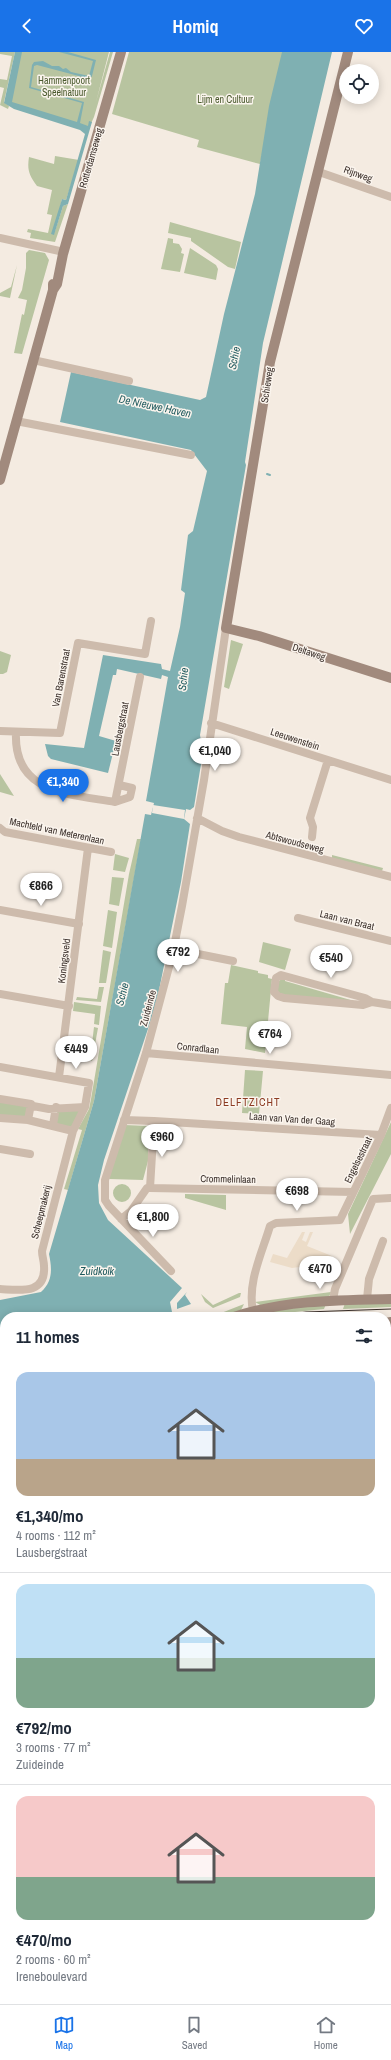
<!DOCTYPE html>
<html lang="en">
<head>
<meta charset="utf-8">
<style>
  :root { --surface:#fff; --page:#f6f6f7; --text:#1f2937; --muted:#747a83; --line:#e0e1e3; --accent:#1a73e8 }
  body { margin:0; font-family:"Archivo Narrow",sans-serif; background:var(--page); color:var(--text); height:100vh; display:flex; flex-direction:column; font-size:15px; white-space:nowrap }
  * { box-sizing:border-box; margin:0 }
  p { font-size:13px; color:var(--muted) }
  .icon { flex:none; width:22px; height:22px; fill:none; stroke:currentColor; stroke-width:2; stroke-linecap:round; stroke-linejoin:round }
  .map { position:relative; flex:1; overflow:hidden }
  .details { position:absolute; left:0px; top:1260px; width:391px; height:692px; display:flex; flex-direction:column; background:var(--surface); border-radius:16px 16px 0 0; box-shadow:0 2px 10px #0003 }
  .details>* { flex:none }
  .fabs { position:absolute; left:339px; top:12px; display:grid; gap:8px }
  .fabs a { display:grid; place-items:center; width:40px; height:40px; border-radius:50%; background:var(--surface); box-shadow:0 2px 10px #0003; font-size:20px }
  .price { position:absolute; translate:-50% -34px; padding:0 9px; border-radius:14px; background:#fff; color:#222; font-size:13px; line-height:26px; filter:drop-shadow(0 1px 2px #0008) }
  .price::after { content:''; position:absolute; left:50%; top:24px; width:12px; height:9px; margin-left:-6px; background:inherit; clip-path:polygon(0 0,100% 0,50% 100%) }
  .price.on { background:var(--accent); color:#fff }
  ul { padding:0; list-style:none }
  li { display:grid; align-content:center; gap:8px; height:212px; padding:0 16px }
  li+li { border-top:1px solid var(--line) }
  li span { display:grid; place-items:center; height:124px; border-radius:12px; color:#555 }
  li>.icon { margin-inline-start:auto }
  span .icon { width:72px; height:72px; fill:#fffc; stroke-width:1 }
  li b { font-size:17px }
  h2 { display:flex; justify-content:space-between; align-items:center; height:48px; padding:0 16px; font-size:17px }
  header { display:flex; justify-content:space-between; align-items:center; height:52px; padding:0 16px; background:var(--accent); color:#fff; font-size:18px; font-weight:800 }
  .tabs { display:flex; justify-content:space-around; align-items:center; height:56px; border-top:1px solid var(--line); background:var(--surface); font-size:11px; color:var(--muted) }
  .tabs a { display:grid; justify-items:center; gap:2px }
  .tabs .on { color:var(--accent) }
  .map>svg:first-child { display:block }
  .green { fill:#b8c4a0 }
  .plaza { fill:#ecdcc8 }
  .water { fill:#7fb0b2 }
  .pier { fill:#f4ebe1 }
  .lines { fill:none; stroke-linecap:round; stroke-linejoin:round }
  .stream { stroke:#7fb0b2; stroke-width:2 }
  .street { stroke:#cdbbac; stroke-width:8 }
  .secondary { stroke:#a18a7d; stroke-width:10 }
  .tram { stroke:#3b302b; stroke-width:1 }
  .labels { text-anchor:middle; dominant-baseline:central; stroke-width:3; stroke-linejoin:round; paint-order:stroke }
  .park-label { font-size:10px; fill:#4a5a2e; stroke:#fbf5ee }
  .street-label { font-size:10px; fill:#3b302b; stroke:#fbf5ee }
  .water-label { font-size:11px; font-style:italic; fill:#1f5a5e; stroke:#fbf5ee }
  .neighbourhood-label { font-size:11px; letter-spacing:1px; fill:#8c3b22; stroke:#fbf5ee }
</style>
</head>
<body>
<header><svg class="icon" aria-label="back" viewBox="0 0 24 24"><path d="M15 5l-7 7 7 7"/></svg>Homiq<svg class="icon" aria-label="heart" viewBox="0 0 24 24"><path d="M12 20l-8-8c-3-5 5-10 8-4 3-6 11-1 8 4z"/></svg></header>
<div class="map">
<svg width="391" height="1952" viewBox="0 0 391 1952">
  <rect width="100%" height="100%" fill="#f4ebe1"/>
  <path class="green" d="M0,0H15L4,50L9,54L8,57L0,53L4,36L0,35V27L7,28L12,4L0,2Z
    M18,0H109L96,50L110,0H113L94,65L88,78L8,51Z
    M129,0H284L260,112L197,95L199,88L112,62Z
    M55,104L79,108L66,148L62,147L54,182L63,154L68,152L55,190L30,186L31,181L27,180L28,177L48,181L52,163L47,162L52,138L37,134C29,123 27,118 29,105L54,112Z
    M170,170L241,190L235,217L228,215L191,189V186L168,181Z
    M168,186L173,187V191L179,192L182,197L181,201L184,202L180,220L161,217Z
    M190,196L216,213L218,217L216,228L184,221Z
    M29,198L45,201L49,208L22,302L14,301L22,262L24,263L27,248L18,246L22,238L26,216V201Z
    M17,213L10,246L0,244V241L11,235Z
    M231,588L243,592L229,637L224,635Z
    M0,599L11,603L7,620L3,622H0Z
    M0,722L14,744L0,740Z
    M137,787H141L94,1049L68,1138L64,1137L82,1078L78,1077L89,1057L91,1047L129,822Z
    M115,802L129,806L125,820L113,818Z
    M332,803L383,816L382,819L332,806Z
    M112,825L124,826L119,854L109,852Z
    M108,858L117,860L112,896L103,894Z
    M263,890L291,897L285,918L259,910Z
    M103,898L111,900L106,931H99Z
    M231,913L258,919V921L268,923V926L272,927L265,1001L245,997L247,975L221,972L225,931H228Z
    M282,927H285V929L361,951L279,943L276,938L277,930Z
    M99,935H104L101,950L76,948L77,945L97,947Z
    M74,950L101,954L99,973L94,972L95,962L73,959Z
    M94,975L98,976L92,1009L90,1008Z
    M245,1018L263,1019L259,1062L242,1061Z
    M0,1049L29,1054L27,1066L0,1064Z
    M58,1056L83,1057L72,1077L55,1073Z
    M391,1070V1102L350,1182L348,1162Z
    M125,1073L148,1074V1109L143,1128L109,1127Z
    M113 1141a9 9 0 1 1 18 0a9 9 0 1 1-18 0Z
    M185,1142L226,1143V1158L185,1146Z
    M331,1240L329,1245L262,1254L255,1250Z
    M239,1241H241L240,1245L213,1256L205,1250L201,1242L213,1253Z
    M391,1250V1255L343,1257L345,1251Z
    M244,1252L240,1260L224,1265H211Z
    M326,1252L324,1257L246,1265L266,1259Z
    M386,1935H391V1950H374V1947H386Z"/>
  <path class="plaza" d="M302,1180H305L302,1188L306,1190L310,1180H313L307,1194L332,1204L329,1211L292,1216L270,1210L273,1202L287,1206Z"/>
  <path class="water" d="M15,0H22L12,50L77,70L82,51L29,36L32,13L34,10L43,9L52,14H59L63,17L66,16L71,20L89,24L93,9L59,0H68L96,8L92,24L90,27L37,13L34,14L31,35L84,50L80,71L88,74L89,69L92,70L68,152L63,154L54,183L51,182L62,147L66,148L85,82L80,78L14,57L4,51Z
    M282,0H332L263,291L245,410L246,413L200,683L203,700L194,755L190,758L186,757L184,767L190,772L181,830L156,953L104,1108L98,1133L99,1151L108,1168L182,1236L170,1250L173,1265H5V1276H0V1248L41,1240C53,1229 52,1217 49,1202L94,1049L145,762L151,763L154,751L146,749L168,625L162,623L161,627L117,617L116,623H113L99,684L116,689L108,721L51,707L48,704L45,692L84,696L103,603L161,612L162,617L170,619L180,575L185,541L181,538L188,483L193,479L207,419L191,398L60,370L71,320L200,348L206,345L224,262L255,142L269,54Z
    M187,1240L185,1243L191,1252L177,1257V1251Z
    M5,1344V1382L0,1392V1350Z
    M391,1428V1462L386,1475V1440Z
    M5,1648V1694L0,1719V1671Z"/>
  <path class="pier" d="M153,753L185,758L184,767L152,761Z"/>
  <g class="lines">
    <path class="stream" d="M267,422L270,423"/>
    <path class="street" d="M319,120L391,145
      M0,186L64,200
      M33,308L129,329
      M16,369L191,403
      M211,671L391,728
      M0,679L60,681L78,591L145,602L151,569
      M16,680C13,742 69,742 115,750L140,625
      M115,750L130,745L132,736L119,733
      M197,766L222,779L239,785L391,825
      M0,776L5,780L111,800
      M312,785L313,775L310,766L328,708
      M0,858L79,872
      M298,866L391,889
      M173,897L233,909
      M0,942L69,954
      M372,950L363,953L284,946L278,944L274,940L276,926L281,923L365,946L372,950L391,953
      M146,1001L391,1023
      M0,1015L89,1031L85,1055L73,1079L42,1199C42,1204 44,1209 44,1214C46,1243 20,1238 0,1237
      M59,1025L88,796
      M0,1047L31,1052
      M0,1066L28,1068
      M154,1069L381,1083
      M53,1073L56,1055
      M73,1079L28,1068L31,1052L33,1054L49,1057L85,1055
      M0,1097L30,1102
      M150,1136L353,1140
      M121,1167L131,1159L147,1136H150L154,1069L124,1068
      M171,1219L109,1154L105,1148V1128L146,1001L173,900L182,854L204,728L226,576
      M367,1247L369,1227L383,1189
      M333,1248L335,1237L373,1147L391,1146
      M253,1259C247,1231 262,1201 270,1174L276,1171L340,1168L381,1083L391,1056
      M0,1341L2,1326
      M0,1541H5
      M386,1595H391
      M0,1648L5,1628
      M386,1660L391,1659
      M386,1713L391,1714
      M0,1750L5,1720
      M391,1770V1738
      M0,1816L5,1817
      M386,1847H391
      M0,1857H5
      M0,1874H5
      M386,1914H390
      M320,1947V1952
      M92,1952V1947"/>
    <path class="secondary" d="M348,0L270,310L226,576L259,584L391,626
      M53,238L57,232L63,202L121,0
      M0,428L53,238V232
      M234,1265C285,1248 338,1248 391,1247
      M386,1271L391,1270
      M0,1289L5,1290
      M0,1299L5,1300
      M386,1380L391,1367
      M386,1399L391,1386
      M255,1947L260,1952
      M112,1952L114,1947
      M122,1952L124,1947"/>
    <path class="tram" d="M268,1265L306,1260L391,1257
      M0,1292H5
      M104,1952V1947"/>
  </g>
  <g class="labels">
    <g class="park-label">
      <text x="64" y="28">Hammenpoort<tspan x="64" dy="12">Speelnatuur</tspan></text>
      <text x="225" y="47">Lijm en Cultuur</text>
    </g>
    <g class="street-label">
      <text transform="translate(91 106) rotate(-74)">Rotterdamseweg</text>
      <text transform="translate(358 122) rotate(20)">Rijnweg</text>
      <text transform="translate(267 333) rotate(-81)">Schieweg</text>
      <text transform="translate(309 600) rotate(18)">Deltaweg</text>
      <text transform="translate(61 626) rotate(-79)">Van Barenstraat</text>
      <text transform="translate(120 677) rotate(-79)">Lausbergstraat</text>
      <text transform="translate(295 687) rotate(18)">Leeuwenstein</text>
      <text transform="translate(57 779) rotate(12)">Machteld van Meterenlaan</text>
      <text transform="translate(295 790) rotate(15)">Abtswoudseweg</text>
      <text transform="translate(347 868) rotate(14)">Laan van Braat</text>
      <text transform="translate(64 909) rotate(-83)">Koningsveld</text>
      <text transform="translate(148 956) rotate(-75)">Zuideinde</text>
      <text transform="translate(198 996) rotate(6)">Conradlaan</text>
      <text transform="translate(292 1067) rotate(4)">Laan van Van der Gaag</text>
      <text transform="translate(358 1108) rotate(-64)">Engelsestraat</text>
      <text transform="translate(228 1127) rotate(1)">Crommelinlaan</text>
      <text transform="translate(41 1160) rotate(-76)">Scheepmakerij</text>
    </g>
    <g class="water-label">
      <text transform="translate(234 306) rotate(-79)">Schie</text>
      <text transform="translate(155 354) rotate(12)">De Nieuwe Haven</text>
      <text transform="translate(183 627) rotate(-84)">Schie</text>
      <text transform="translate(122 942) rotate(-76)">Schie</text>
      <text x="97" y="1219">Zuidkolk</text>
    </g>
    <g class="neighbourhood-label">
      <text x="248" y="1050">DELFTZICHT</text>
    </g>
  </g>
</svg>
<div class="fabs">
<a><svg class="icon" aria-label="locate" viewBox="0 0 24 24"><circle cx="12" cy="12" r="6"/><path d="M12 2v4M12 18v4M2 12h4M18 12h4"/></svg></a>
</div>
<b class="price" style="left:215px;top:720px">€1,040</b>
<b class="price on" style="left:63px;top:751px">€1,340</b>
<b class="price" style="left:41px;top:855px">€866</b>
<b class="price" style="left:178px;top:921px">€792</b>
<b class="price" style="left:331px;top:927px">€540</b>
<b class="price" style="left:270px;top:1003px">€764</b>
<b class="price" style="left:76px;top:1018px">€449</b>
<b class="price" style="left:162px;top:1106px">€960</b>
<b class="price" style="left:297px;top:1160px">€698</b>
<b class="price" style="left:153px;top:1186px">€1,800</b>
<b class="price" style="left:320px;top:1238px">€470</b>
<section class="details">
<h2>11 homes<svg class="icon" aria-label="filters" viewBox="0 0 24 24"><path d="M4 7h16M4 17h16"/><circle cx="9" cy="7" r="2"/><circle cx="15" cy="17" r="2"/></svg></h2>
<ul>
<li><span style="background:linear-gradient(#a9c7e8 70%,#b9a48a 0)"><svg class="icon" aria-label="home" viewBox="0 0 24 24"><path d="M3 11l9-7 9 7M6 9v11h12V9"/></svg></span><div><b>€1,340/mo</b><p>4 rooms · 112 m²</p><p>Lausbergstraat</p></div></li>
<li><span style="background:linear-gradient(#bfe0f5 60%,#7fa58c 0)"><svg class="icon" aria-label="home" viewBox="0 0 24 24"><path d="M3 11l9-7 9 7M6 9v11h12V9"/></svg></span><div><b>€792/mo</b><p>3 rooms · 77 m²</p><p>Zuideinde</p></div></li>
<li><span style="background:linear-gradient(#f6c9c9 65%,#7fa58c 0)"><svg class="icon" aria-label="home" viewBox="0 0 24 24"><path d="M3 11l9-7 9 7M6 9v11h12V9"/></svg></span><div><b>€470/mo</b><p>2 rooms · 60 m²</p><p>Ireneboulevard</p></div></li>
</ul>
</section>
</div>
<nav class="tabs">
<a class="on"><svg class="icon" aria-label="map" viewBox="0 0 24 24"><path d="M3 6l6-2 6 2 6-2v14l-6 2-6-2-6 2zM9 4v14M15 6v14"/></svg>Map</a>
<a><svg class="icon" aria-label="saved" viewBox="0 0 24 24"><path d="M7 4h10v16l-5-4-5 4z"/></svg>Saved</a>
<a><svg class="icon" aria-label="home" viewBox="0 0 24 24"><path d="M3 11l9-7 9 7M6 9v11h12V9"/></svg>Home</a>
</nav>
</body>
</html>
